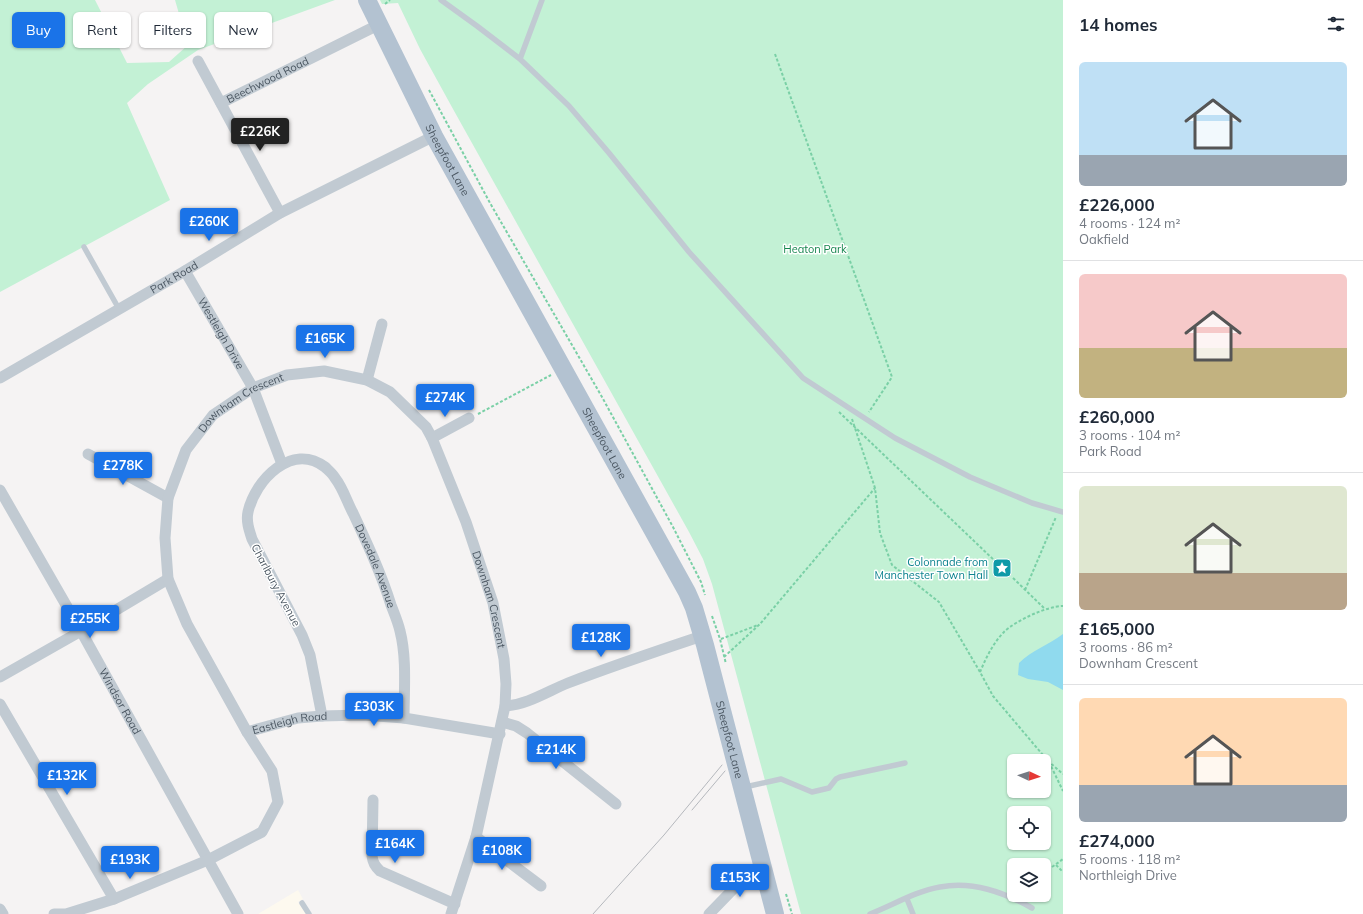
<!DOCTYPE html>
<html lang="en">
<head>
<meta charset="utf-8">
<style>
  :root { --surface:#fff; --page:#f6f6f7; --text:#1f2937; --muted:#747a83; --line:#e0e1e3; --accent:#1a73e8 }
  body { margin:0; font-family:Mulish,sans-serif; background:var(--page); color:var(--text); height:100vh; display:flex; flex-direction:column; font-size:15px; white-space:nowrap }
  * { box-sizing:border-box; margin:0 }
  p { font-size:13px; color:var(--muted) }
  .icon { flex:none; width:22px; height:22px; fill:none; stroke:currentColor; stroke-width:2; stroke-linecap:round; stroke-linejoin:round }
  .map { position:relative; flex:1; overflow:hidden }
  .panel { display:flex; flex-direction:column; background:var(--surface); width:300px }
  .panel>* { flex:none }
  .banner { position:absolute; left:12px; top:12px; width:380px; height:36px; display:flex; gap:8px }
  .needle { width:26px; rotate:94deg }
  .fabs { position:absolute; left:1007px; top:754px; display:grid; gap:8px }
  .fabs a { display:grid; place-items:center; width:44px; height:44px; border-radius:6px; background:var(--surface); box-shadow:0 1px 3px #0004; font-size:20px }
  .price { position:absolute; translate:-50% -34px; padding:0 9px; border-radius:4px; background:var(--accent); color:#fff; font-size:13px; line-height:26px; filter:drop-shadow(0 1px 2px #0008) }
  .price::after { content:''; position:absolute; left:50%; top:24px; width:12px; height:9px; margin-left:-6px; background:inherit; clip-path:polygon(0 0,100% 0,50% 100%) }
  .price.current { background:#222; color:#fff }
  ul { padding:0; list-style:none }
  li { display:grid; align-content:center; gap:8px; height:212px; padding:0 16px }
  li+li { border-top:1px solid var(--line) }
  li span { display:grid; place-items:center; height:124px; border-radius:6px; color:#555 }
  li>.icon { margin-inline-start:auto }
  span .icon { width:72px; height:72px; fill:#fffc; stroke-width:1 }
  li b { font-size:17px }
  h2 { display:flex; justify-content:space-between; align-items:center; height:48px; padding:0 16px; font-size:17px }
  .chip { padding:0 14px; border-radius:6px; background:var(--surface); box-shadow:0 1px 3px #0004; font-size:14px; line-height:36px }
  .chip.current { background:var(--accent); color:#fff }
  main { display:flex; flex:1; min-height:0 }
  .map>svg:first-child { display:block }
  .commercial { fill:#fdf9ef }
  .green { fill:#c3f1d5; fill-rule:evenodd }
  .water { fill:#90daee }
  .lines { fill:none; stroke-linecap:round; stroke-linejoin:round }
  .path { stroke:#7ad0a6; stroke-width:2; stroke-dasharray:3 2; stroke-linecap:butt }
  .service { stroke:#c1cad2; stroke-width:5.5 }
  .minor { stroke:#c1cad2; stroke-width:11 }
  .primary { stroke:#b3c2d1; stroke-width:18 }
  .tram { stroke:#b5b8bd; stroke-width:1 }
  .labels { text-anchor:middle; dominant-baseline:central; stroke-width:3; stroke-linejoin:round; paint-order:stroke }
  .street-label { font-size:11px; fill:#4a5661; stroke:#fff }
  .park-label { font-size:11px; fill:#17864f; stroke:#fff }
  .culture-label { font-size:11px; fill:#0d838f; stroke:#fff; text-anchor:end }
</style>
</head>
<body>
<main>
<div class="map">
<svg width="1063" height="914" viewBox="0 0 1063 914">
  <rect width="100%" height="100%" fill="#f5f3f3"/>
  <path class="commercial" d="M298,890L303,899L298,902L306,914H258Z"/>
  <path class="green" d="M0,0H95L127,63L169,62L188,45L175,0H335L198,50L148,84L127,103L170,200L0,292Z
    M380,0H1063V914H801L712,584L703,559L689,532L453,109L420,49L398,3L382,4ZM1014,761H1044V791H1014ZM1014,813H1044V843H1014ZM1014,865H1044V895H1014Z"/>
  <path class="water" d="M1063,634V690L1048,682L1028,679L1018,675L1019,663C1032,650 1049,645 1063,634Z"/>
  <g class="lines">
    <path class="path" d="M385,4L390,0
      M775,54L892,377L869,412
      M429,90L490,203L602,397L673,527L701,582L705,595
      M839,412L996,562
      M478,414L551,375
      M852,419L875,488L880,533L892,565L939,602L980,672L993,696L1048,761L1063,774
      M1013,578L1045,609
      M1025,590L1056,517
      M712,616L720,639L726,664
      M721,639L758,625
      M724,657L760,624L875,488
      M980,672C986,658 993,643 1004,632C1015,621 1047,606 1063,606
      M1049,762L1063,791
      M1056,865L1063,872
      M1044,873L1063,859
      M786,894L792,914"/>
    <path class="service" d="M441,0L477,26L520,59L569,106L609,153L689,252L803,378L895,438L970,477L1032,503L1063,512
      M520,59L542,0
      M84,247L119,309
      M745,787L781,779L812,792L829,788L836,779L840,777L905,763
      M907,899L913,914
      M302,903L309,914
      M870,914C893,905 916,891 940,887C973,881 1003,892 1032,908"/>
    <g class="minor">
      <path d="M198,61L280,213"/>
      <path id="s1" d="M221,103L378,25"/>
      <path id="s2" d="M185,271L253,388L282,464"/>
      <path id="s3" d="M0,378L185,271L280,213L434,136"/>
      <path d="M367,380L382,324"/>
      <path d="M432,438L469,418"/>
      <path d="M88,454L168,498"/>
      <path id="s4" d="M0,490L81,631L238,914"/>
      <path d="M0,677L81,631L168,579"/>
      <path d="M0,704L114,899"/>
      <path d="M505,706C527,705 548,691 568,683C612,666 657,651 702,636"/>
      <path id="s5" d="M322,716L310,655L302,635L252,539C249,530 246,521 248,512C255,480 292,442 325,467C328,470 333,474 335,478C343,488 347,502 353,513C367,543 381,573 391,605C394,613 398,622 400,631C407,658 404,691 404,718"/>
      <path d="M502,722L516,726L527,733L616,804"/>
      <path id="s6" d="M247,732L298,718L322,716L363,715L404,718L500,734"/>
      <path d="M373,800L372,856C373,863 375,866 380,871L455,904"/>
      <path d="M476,837L541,886"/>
      <path d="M0,909L3,914"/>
      <path id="s7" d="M54,914H66L114,899L208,860L262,832L278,802L272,771L247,732L187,624L168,579L165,538L168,498L186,450L213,415L253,388L287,375L324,371L367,380L390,392L426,427L432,438L466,522L493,603L504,659L506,684L505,706L476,837L451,914"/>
      <path d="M709,914L744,878L751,873L763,870"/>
    </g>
    <path class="primary" id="s8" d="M367,0L434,136L687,592L694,608L705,645L775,914"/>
    <path class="tram" d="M692,810L725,771
      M593,914L664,835L722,765"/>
  </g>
  <defs>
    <g id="sight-square" transform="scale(1)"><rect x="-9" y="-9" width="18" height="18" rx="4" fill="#0f9aa8" stroke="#fff"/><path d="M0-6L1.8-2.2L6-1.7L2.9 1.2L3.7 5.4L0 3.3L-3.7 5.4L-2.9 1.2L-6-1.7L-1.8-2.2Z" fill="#fff"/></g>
  </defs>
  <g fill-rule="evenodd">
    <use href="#sight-square" x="1002" y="568"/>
  </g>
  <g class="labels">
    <g class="street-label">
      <text stroke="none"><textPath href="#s1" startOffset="52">Beechwood Road</textPath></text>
      <text stroke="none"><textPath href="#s8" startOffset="179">Sheepfoot Lane</textPath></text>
      <text stroke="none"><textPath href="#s3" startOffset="201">Park Road</textPath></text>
      <text stroke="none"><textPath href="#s2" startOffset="72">Westleigh Drive</textPath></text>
      <text stroke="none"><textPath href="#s7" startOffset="716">Downham Crescent</textPath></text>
      <text stroke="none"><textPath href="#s8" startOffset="503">Sheepfoot Lane</textPath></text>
      <text stroke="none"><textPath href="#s5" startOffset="437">Dovedale Avenue</textPath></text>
      <text transform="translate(276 585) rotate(62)">Charlbury Avenue</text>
      <text stroke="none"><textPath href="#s7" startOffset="1112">Downham Crescent</textPath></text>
      <text stroke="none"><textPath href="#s4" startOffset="243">Windsor Road</textPath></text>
      <text stroke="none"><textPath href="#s6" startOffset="44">Eastleigh Road</textPath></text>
      <text stroke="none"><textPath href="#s8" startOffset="827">Sheepfoot Lane</textPath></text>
    </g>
    <g class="park-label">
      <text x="815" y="249">Heaton Park</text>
    </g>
    <g class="culture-label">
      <text x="988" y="562">Colonnade from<tspan x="988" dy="13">Manchester Town Hall</tspan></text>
    </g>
  </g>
</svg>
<div class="fabs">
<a><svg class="needle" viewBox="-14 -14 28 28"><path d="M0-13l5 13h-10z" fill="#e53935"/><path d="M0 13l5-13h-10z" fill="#747a83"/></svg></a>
<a><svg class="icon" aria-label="locate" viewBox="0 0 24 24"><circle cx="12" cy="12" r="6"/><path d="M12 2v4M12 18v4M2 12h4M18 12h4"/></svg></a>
<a><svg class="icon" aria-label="layers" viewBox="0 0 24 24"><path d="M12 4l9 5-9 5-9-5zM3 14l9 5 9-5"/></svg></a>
</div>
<b class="price current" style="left:260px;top:152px">£226K</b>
<b class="price" style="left:209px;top:242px">£260K</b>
<b class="price" style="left:325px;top:359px">£165K</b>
<b class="price" style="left:445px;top:418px">£274K</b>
<b class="price" style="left:123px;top:486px">£278K</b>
<b class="price" style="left:90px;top:639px">£255K</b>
<b class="price" style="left:601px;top:658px">£128K</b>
<b class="price" style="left:374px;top:727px">£303K</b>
<b class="price" style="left:556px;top:770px">£214K</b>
<b class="price" style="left:67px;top:796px">£132K</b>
<b class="price" style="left:395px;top:864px">£164K</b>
<b class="price" style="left:502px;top:871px">£108K</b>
<b class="price" style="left:130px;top:880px">£193K</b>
<b class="price" style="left:740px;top:898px">£153K</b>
<div class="banner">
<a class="chip current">Buy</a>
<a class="chip">Rent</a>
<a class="chip">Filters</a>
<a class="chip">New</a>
</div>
</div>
<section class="panel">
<h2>14 homes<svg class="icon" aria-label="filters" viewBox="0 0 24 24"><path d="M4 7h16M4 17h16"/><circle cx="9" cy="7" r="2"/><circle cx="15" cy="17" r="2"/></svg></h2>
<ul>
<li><span style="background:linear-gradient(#bfe0f5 75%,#9aa5b1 0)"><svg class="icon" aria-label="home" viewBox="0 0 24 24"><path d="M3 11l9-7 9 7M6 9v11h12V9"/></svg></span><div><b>£226,000</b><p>4 rooms · 124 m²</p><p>Oakfield</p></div></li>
<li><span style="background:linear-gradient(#f6c9c9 60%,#c2b280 0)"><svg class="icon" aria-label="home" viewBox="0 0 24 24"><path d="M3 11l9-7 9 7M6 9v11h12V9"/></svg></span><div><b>£260,000</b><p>3 rooms · 104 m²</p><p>Park Road</p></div></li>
<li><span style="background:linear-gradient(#dfe7d0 70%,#b9a48a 0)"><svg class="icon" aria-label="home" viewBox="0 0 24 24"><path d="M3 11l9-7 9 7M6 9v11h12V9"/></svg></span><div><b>£165,000</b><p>3 rooms · 86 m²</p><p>Downham Crescent</p></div></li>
<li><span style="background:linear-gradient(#ffd9b3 70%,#9aa5b1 0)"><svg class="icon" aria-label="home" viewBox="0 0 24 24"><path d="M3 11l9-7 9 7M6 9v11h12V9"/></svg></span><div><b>£274,000</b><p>5 rooms · 118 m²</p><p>Northleigh Drive</p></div></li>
</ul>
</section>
</main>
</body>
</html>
